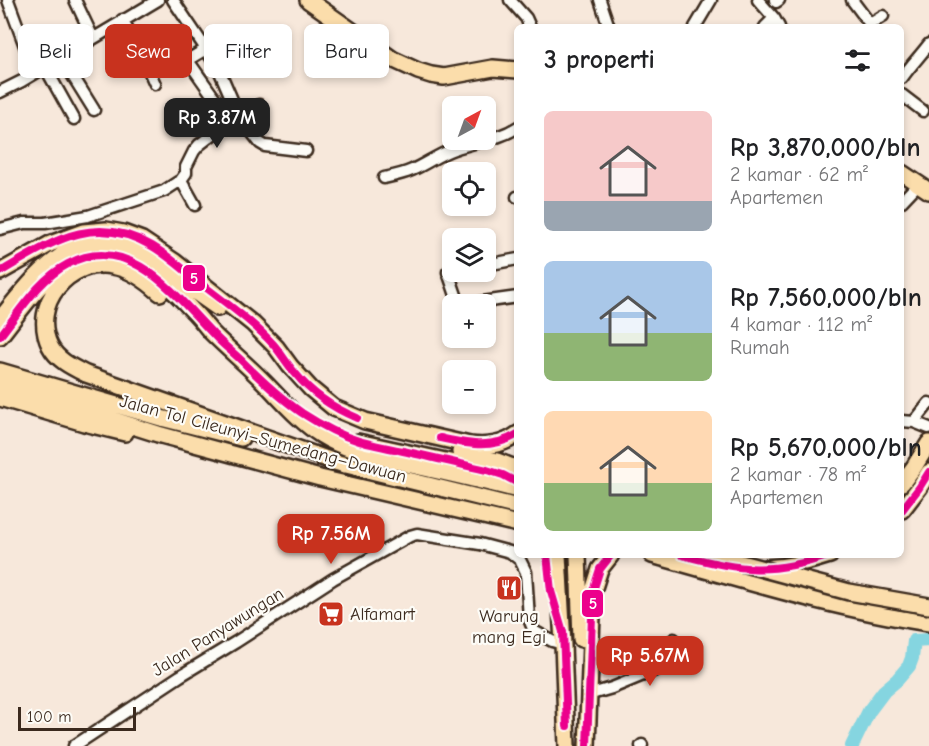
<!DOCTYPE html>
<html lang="id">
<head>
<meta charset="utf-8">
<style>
  :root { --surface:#fff; --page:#f6f6f6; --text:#202124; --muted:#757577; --accent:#c8321e }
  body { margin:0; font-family:"Comic Neue",sans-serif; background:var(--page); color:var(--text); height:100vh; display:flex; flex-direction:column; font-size:22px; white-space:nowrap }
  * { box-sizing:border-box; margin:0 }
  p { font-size:20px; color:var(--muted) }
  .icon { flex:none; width:33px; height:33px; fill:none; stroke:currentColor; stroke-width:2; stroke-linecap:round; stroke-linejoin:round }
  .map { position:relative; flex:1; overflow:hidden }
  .side { position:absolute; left:514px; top:24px; width:390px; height:534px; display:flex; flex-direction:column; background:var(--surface); border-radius:9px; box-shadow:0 3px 9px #0003 }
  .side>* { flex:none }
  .hud { position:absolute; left:18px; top:24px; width:406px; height:54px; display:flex; gap:12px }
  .needle { width:39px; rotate:41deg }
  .buttons { position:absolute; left:442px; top:96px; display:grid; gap:12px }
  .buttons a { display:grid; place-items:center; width:54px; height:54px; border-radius:9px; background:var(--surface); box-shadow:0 3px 9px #0003; font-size:30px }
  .scale { position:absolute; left:18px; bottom:15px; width:118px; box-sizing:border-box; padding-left:6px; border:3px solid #3b2a1e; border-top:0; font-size:16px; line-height:21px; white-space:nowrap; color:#3b2a1e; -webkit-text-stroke:4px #fdfcf7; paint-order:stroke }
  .price { position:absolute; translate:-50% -51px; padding:0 14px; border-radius:12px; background:var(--accent); color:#fff; font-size:20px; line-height:39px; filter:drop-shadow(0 2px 3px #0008) }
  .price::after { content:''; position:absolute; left:50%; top:36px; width:18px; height:14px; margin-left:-9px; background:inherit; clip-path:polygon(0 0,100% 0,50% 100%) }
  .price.current { background:#222; color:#fff }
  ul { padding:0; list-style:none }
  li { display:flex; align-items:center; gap:18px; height:150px; padding:0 30px }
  li span { display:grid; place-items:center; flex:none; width:168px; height:120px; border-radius:9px; color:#555 }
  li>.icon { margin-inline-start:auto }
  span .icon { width:72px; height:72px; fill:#fffc; stroke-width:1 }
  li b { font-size:26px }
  h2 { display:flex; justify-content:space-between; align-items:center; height:72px; padding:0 30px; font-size:26px }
  .chip { padding:0 21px; border-radius:9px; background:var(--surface); box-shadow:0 3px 9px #0003; font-size:21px; line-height:54px }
  .chip.current { background:var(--accent); color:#fff }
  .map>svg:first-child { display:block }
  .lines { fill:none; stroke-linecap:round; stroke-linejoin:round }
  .river { stroke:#85d5e0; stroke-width:14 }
  .minor-casing { stroke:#3b2a1e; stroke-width:15 }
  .highway-casing { stroke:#3b2a1e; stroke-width:20 }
  .minor { stroke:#fdfcf7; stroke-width:10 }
  .highway { stroke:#fbddab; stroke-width:15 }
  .highway-bridge-casing { stroke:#3b2a1e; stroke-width:20; stroke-linecap:butt }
  .highway-bridge { stroke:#fbddab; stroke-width:15 }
  .bus-1-casing { stroke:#fdfcf7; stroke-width:12 }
  .bus-1 { stroke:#ec008c; stroke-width:8 }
  .labels { text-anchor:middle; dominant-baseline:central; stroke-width:4.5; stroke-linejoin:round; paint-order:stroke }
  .street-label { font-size:18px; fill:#3b2a1e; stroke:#fdfcf7 }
  .poi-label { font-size:18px; fill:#3b2a1e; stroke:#fdfcf7; text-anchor:start }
  .line-badge { stroke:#fdfcf7; stroke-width:2 }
  .badge-label { font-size:16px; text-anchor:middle; font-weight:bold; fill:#fff }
</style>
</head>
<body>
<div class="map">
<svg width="929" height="746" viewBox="0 0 929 746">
  <rect width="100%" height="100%" fill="#f7e8db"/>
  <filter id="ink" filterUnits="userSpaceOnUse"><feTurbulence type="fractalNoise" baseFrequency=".0167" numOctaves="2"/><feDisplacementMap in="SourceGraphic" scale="12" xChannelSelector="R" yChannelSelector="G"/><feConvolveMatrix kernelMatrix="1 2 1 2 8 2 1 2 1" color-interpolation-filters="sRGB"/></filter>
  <g filter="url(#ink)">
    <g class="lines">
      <path class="river" d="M852,746L869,711L884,691L897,680L909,666L912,658L914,641L929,640"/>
      <g class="minor-casing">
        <path id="minor" d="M8,0L35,73
          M75,0L93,38
          M173,0L206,49L220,72L239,116L260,143L265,146L306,151
          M510,0L526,18L530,27
          M600,0L609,27
          M758,0L774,18L779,27
          M775,0L776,2L779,0
          M852,0L870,24L883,16
          M122,20L142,55L155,84
          M695,27L711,0
          M765,27L774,18
          M206,49L191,58L189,62L218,103L217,107L207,113
          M61,57L94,110
          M45,67L74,119
          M902,78C910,66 920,56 929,44
          M0,92L22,81L158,0
          M902,95L923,111
          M384,178C393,176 403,174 412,170C426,164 439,154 454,149C475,141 498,140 518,127
          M517,197H518
          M902,201L918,184
          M195,205L181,180L186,173V167L194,151L199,145L217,131L239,116L259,105
          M0,229L24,223H45L88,216L164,191L181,180
          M486,265L518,259
          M453,271L448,272L459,304
          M468,304L518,297
          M902,421L914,422L929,428
          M914,422L929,403
          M588,695L612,688L670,664L671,662L664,654L663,651L674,639
          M74,746L180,676L236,642L333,579L410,536L417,534L480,544L510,552L520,560L526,572L529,619L534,631L552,641L563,644
          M641,746L642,745"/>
      </g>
      <g class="highway-casing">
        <path id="highway" d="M308,0L392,59L418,71L431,75L444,77L493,68L518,70
          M902,173L929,191
          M0,272L50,244L83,232L106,230L123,233L142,240L175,262L253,324L276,347L290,366L311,389L334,408L365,421L470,445C488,447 503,445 518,434
          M160,293C147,281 130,269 112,266C69,258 30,305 50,346C57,360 72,367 86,374L344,465
          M0,319C39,272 75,220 143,255L218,308
          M0,336C20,311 40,280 68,263C116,235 163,278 193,311C200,318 205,325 211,332C228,349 247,365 264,382C282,400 299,421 321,435C348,452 381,457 411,465C447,473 482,481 518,490
          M0,371L161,418L241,438
          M0,384L158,434L320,478L518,524
          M0,398L84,423L125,433
          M358,442L487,470L503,475L518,483
          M460,452L497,461L518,469
          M334,462L518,507
          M902,483L914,467L929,443
          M902,510L919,488L929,472
          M558,555L563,644L567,746
          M578,555L581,639
          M652,555C743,580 835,609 929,623
          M765,568C788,567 809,562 830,555
          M587,746L593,591L600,569L611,555"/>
      </g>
      <use href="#minor" class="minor"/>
      <use href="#highway" class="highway"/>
      <g class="highway-bridge-casing">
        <path id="highway-bridge" d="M711,555L849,592L929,606"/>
      </g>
      <use href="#highway-bridge" class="highway-bridge"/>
      <g class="bus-1-casing">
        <path id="bus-1" d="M0,272C52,242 93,212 152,246C169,256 184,270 199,282C224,302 251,320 273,344C281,353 287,364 295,373C311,393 333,408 357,418
          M0,336C20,311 39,279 68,264C129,231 176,296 214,335C223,345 234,353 244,363C262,381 280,398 302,413C319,424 339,435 359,441C373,445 388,448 403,451C431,457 459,464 487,470L503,475L518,483
          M440,438C468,444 491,450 518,434
          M902,510L919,488L929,472
          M547,555L551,591L563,632L567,726
          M682,555C740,571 772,575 830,555
          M587,746L593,591L600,569L611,555"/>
      </g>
      <use href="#bus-1" class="bus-1"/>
    </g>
  </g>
  <defs>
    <g id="restaurant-square" transform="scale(1.35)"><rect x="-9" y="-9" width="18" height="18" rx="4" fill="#c8321e" stroke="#fdfcf7"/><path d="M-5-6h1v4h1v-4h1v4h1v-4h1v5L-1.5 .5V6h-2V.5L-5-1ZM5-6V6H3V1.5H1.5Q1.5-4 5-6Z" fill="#fff"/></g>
    <g id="supermarket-square" transform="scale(1.35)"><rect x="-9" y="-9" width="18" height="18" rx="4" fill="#c8321e" stroke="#fdfcf7"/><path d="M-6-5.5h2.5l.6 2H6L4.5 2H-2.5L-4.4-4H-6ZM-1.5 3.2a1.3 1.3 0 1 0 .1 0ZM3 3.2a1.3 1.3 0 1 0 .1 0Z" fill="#fff"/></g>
  </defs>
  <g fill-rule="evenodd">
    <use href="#restaurant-square" x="509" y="588"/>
    <use href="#supermarket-square" x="331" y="614"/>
  </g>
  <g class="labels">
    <g class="street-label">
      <text transform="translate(263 439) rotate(15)">Jalan Tol Cileunyi–Sumedang–Dawuan</text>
      <text transform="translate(218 632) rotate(-32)">Jalan Panyawungan</text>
    </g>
    <g class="poi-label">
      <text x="350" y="614">Alfamart</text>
      <text x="509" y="616" text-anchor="middle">Warung<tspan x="509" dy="21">mang Egi</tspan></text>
    </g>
  </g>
  <g class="line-badge">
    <rect x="182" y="264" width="24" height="28" rx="6" fill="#ec008c"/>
    <rect x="581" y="589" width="23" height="29" rx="6" fill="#ec008c"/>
  </g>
  <g class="badge-label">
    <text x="194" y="284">5</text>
    <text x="593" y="609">5</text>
  </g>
</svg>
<div class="buttons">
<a><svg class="needle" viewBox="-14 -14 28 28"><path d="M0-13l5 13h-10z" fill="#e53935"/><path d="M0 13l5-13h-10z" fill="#757577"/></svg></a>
<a><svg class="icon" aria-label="locate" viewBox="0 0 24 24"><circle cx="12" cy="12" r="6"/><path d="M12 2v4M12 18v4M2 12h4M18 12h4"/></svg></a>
<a><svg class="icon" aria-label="layers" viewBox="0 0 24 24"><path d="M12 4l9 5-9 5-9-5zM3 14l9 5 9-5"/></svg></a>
<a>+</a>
<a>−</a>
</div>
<div class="scale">100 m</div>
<b class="price current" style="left:217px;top:149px">Rp 3.87M</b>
<b class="price" style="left:331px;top:565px">Rp 7.56M</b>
<b class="price" style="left:650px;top:687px">Rp 5.67M</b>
<div class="hud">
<a class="chip">Beli</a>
<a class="chip current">Sewa</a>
<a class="chip">Filter</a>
<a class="chip">Baru</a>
</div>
<section class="side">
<h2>3 properti<svg class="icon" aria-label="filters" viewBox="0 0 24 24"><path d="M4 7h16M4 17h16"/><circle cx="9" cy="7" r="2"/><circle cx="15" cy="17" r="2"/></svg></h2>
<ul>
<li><span style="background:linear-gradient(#f6c9c9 75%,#9aa5b1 0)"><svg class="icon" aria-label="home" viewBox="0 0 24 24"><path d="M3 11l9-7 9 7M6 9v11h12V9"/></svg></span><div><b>Rp 3,870,000/bln</b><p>2 kamar · 62 m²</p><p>Apartemen</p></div></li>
<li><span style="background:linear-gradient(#a9c7e8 60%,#8fb573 0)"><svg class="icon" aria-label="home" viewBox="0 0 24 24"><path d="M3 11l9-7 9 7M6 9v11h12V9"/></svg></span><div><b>Rp 7,560,000/bln</b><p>4 kamar · 112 m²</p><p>Rumah</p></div></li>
<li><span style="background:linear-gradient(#ffd9b3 60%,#8fb573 0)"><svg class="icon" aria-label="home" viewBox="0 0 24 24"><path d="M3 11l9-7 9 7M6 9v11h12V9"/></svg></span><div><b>Rp 5,670,000/bln</b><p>2 kamar · 78 m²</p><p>Apartemen</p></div></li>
</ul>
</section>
</div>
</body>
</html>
